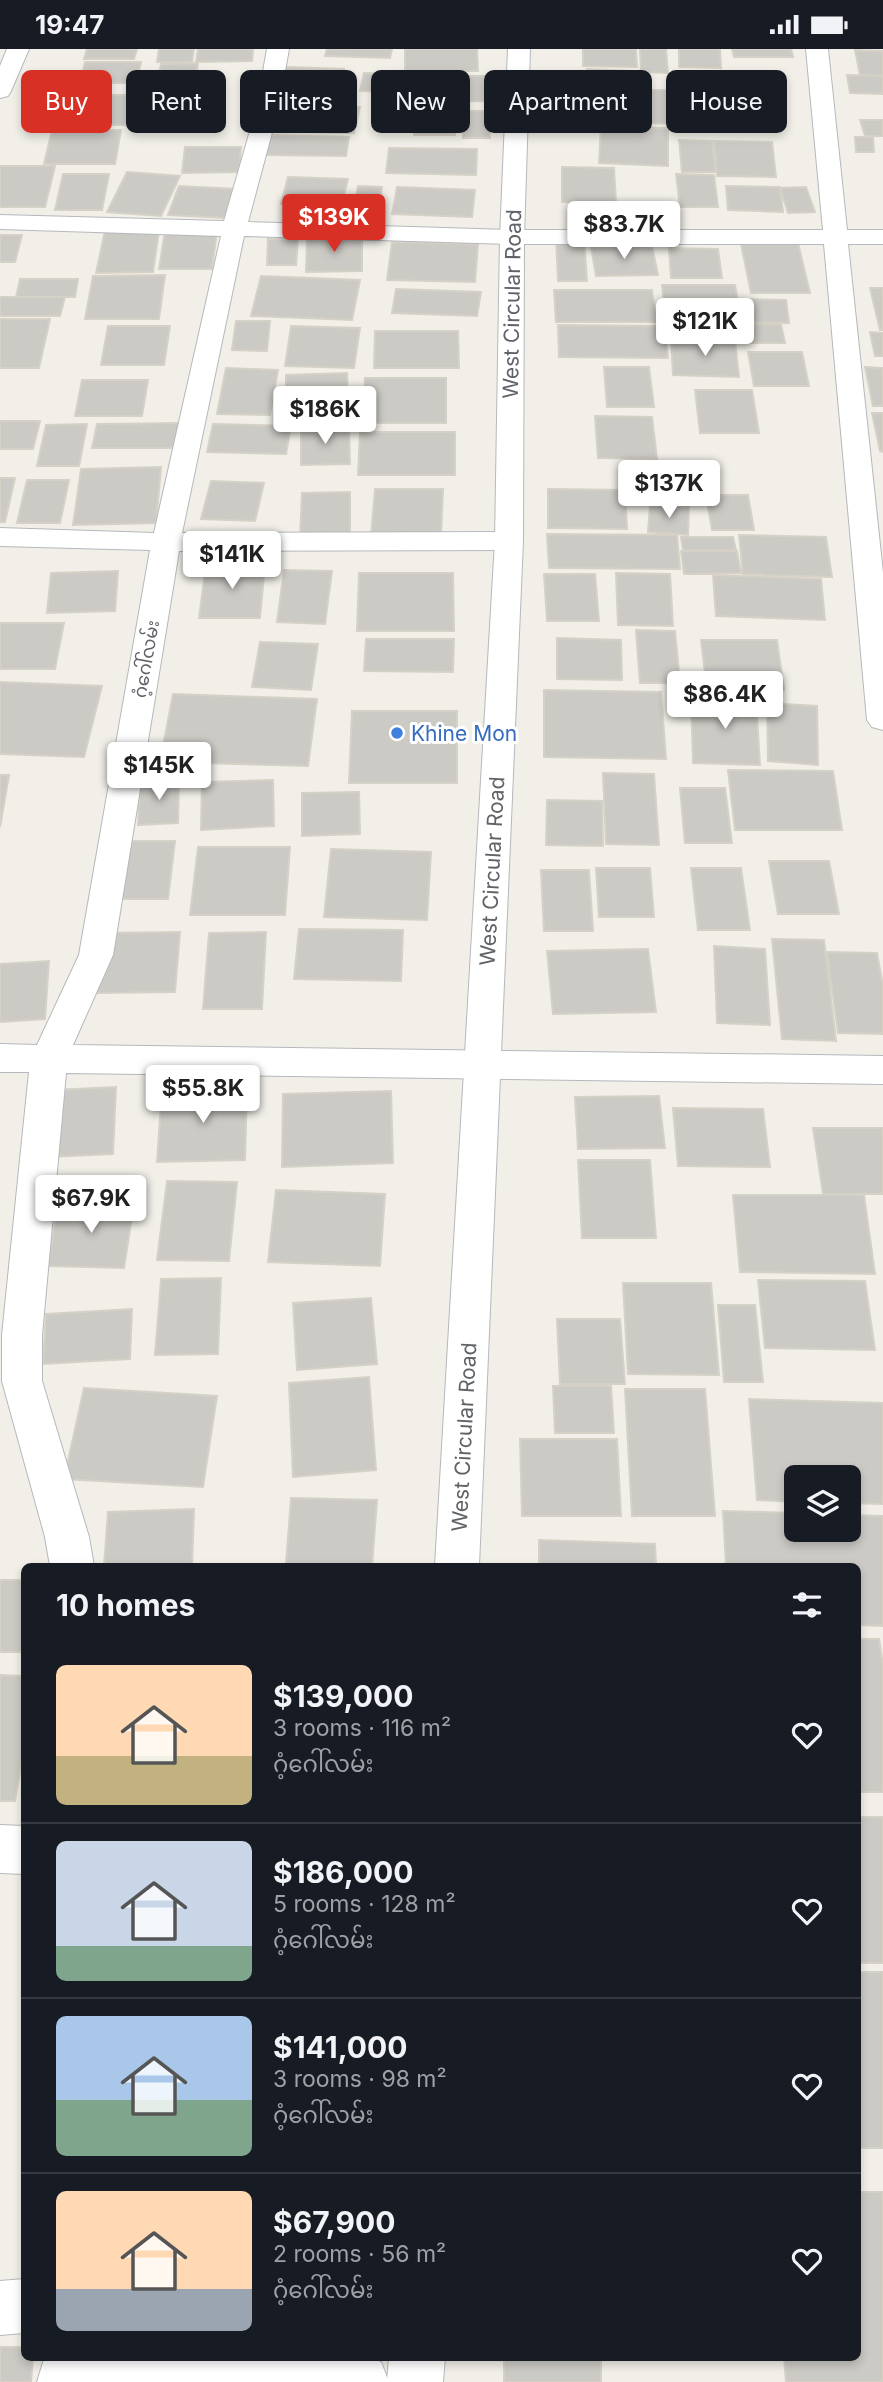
<!DOCTYPE html>
<html lang="en">
<head>
<meta charset="utf-8">
<style>
  :root { --surface:#171b24; --page:#242831; --text:#f1f3f6; --muted:#9ea1a6; --line:#363941; --accent:#d93025 }
  body { margin:0; font-family:Inter,"Noto Sans Myanmar",sans-serif; background:var(--page); color:var(--text); height:100vh; display:flex; flex-direction:column; font-size:26px; white-space:nowrap }
  * { box-sizing:border-box; margin:0 }
  p { font-size:23px; color:var(--muted) }
  .icon { flex:none; width:38px; height:38px; fill:none; stroke:currentColor; stroke-width:2; stroke-linecap:round; stroke-linejoin:round }
  .map { position:relative; flex:1; overflow:hidden }
  .drawer { position:absolute; left:21px; top:1514px; width:840px; height:798px; display:flex; flex-direction:column; background:var(--surface); border-radius:10px; box-shadow:0 4px 10px #0003 }
  .drawer>* { flex:none }
  .guide { position:absolute; left:21px; top:21px; width:842px; height:63px; display:flex; gap:14px }
  .buttons { position:absolute; left:784px; top:1416px; display:grid; gap:14px }
  .buttons a { display:grid; place-items:center; width:77px; height:77px; border-radius:10px; background:var(--surface); box-shadow:0 4px 10px #0003; font-size:35px }
  .price { position:absolute; translate:-50% -60px; padding:0 16px; border-radius:7px; background:#fff; color:#222; font-size:23px; line-height:46px; filter:drop-shadow(0 2px 4px #0008) }
  .price::after { content:''; position:absolute; left:50%; top:42px; width:21px; height:16px; margin-left:-10px; background:inherit; clip-path:polygon(0 0,100% 0,50% 100%) }
  .price.active { background:var(--accent); color:#fff }
  ul { padding:0; list-style:none }
  li { display:flex; align-items:center; gap:21px; height:175px; padding:0 35px }
  li+li { border-top:2px solid var(--line) }
  li span { display:grid; place-items:center; flex:none; width:196px; height:140px; border-radius:10px; color:#555 }
  li>.icon { margin-inline-start:auto }
  span .icon { width:84px; height:84px; fill:#fffc; stroke-width:1 }
  li b { font-size:30px }
  h2 { display:flex; justify-content:space-between; align-items:center; height:84px; padding:0 35px; font-size:30px }
  .chip { padding:0 24px; border-radius:10px; background:var(--surface); box-shadow:0 4px 10px #0003; font-size:24px; line-height:63px }
  .chip.active { background:var(--accent); color:#fff }
  .status { display:flex; justify-content:space-between; align-items:center; height:49px; padding:0 35px; background:var(--surface); direction:ltr }
  .status svg { height:19px; fill:currentColor }
  .map>svg:first-child { display:block }
  .building { fill:#cccac5; stroke:#d6d1c6; stroke-width:2 }
  .lines { fill:none; stroke-linecap:round; stroke-linejoin:round }
  .minor-casing { stroke:#b5b8bc; stroke-width:2 }
  .tertiary-casing { stroke:#b5b8bc; stroke-width:2 }
  .minor { fill:#fff; fill-rule:evenodd }
  .tertiary { fill:#fff; fill-rule:evenodd }
  .shop-dot { fill:#3f7fe0; stroke:#fff; stroke-width:2.5 }
  .labels { text-anchor:middle; dominant-baseline:central; stroke-width:6; stroke-linejoin:round; paint-order:stroke }
  .far-street-label { font-size:18px; fill:#5f6368; stroke:#fff }
  .street-label { font-size:21px; fill:#5f6368; stroke:#fff }
  .shop-label { font-size:21px; fill:#366cbe; stroke:#fff; text-anchor:start }
</style>
</head>
<body>
<div class="status"><b>19:47</b><svg viewBox="0 0 49 12"><path d="M0 12V9h3v3zM5 12V6h3v6zM10 12V3h3v9zM15 12V0h3v12zM26 1h20v11H26zM47 4h2v5h-2z"/></svg></div>
<div class="map">
<svg width="883" height="2333" viewBox="0 0 883 2333">
  <rect width="100%" height="100%" fill="#f1efe8"/>
  <path class="building" d="M87,0H137L134,10H84Z
    M159,0H194L192,13H157Z
    M198,0H253L252,12L196,13Z
    M327,0H392L390,9L325,7Z
    M405,0H477L478,22H405Z
    M583,0H636L637,18L583,17Z
    M640,0H666L668,24L641,23Z
    M679,0H720L721,19L679,18Z
    M732,0H791L793,8H734Z
    M855,1L883,2V27L860,26Z
    M85,13H141L136,34H80Z
    M198,14L194,41L156,42L161,15Z
    M285,18L344,20L341,35L282,33Z
    M587,20L633,22V37L585,35Z
    M690,22L742,23L744,37L692,36Z
    M364,24L409,26L407,43L360,42Z
    M847,26L883,27V45L850,44Z
    M423,27H484L485,52L423,53Z
    M285,37L338,38L335,51L282,50Z
    M554,39L757,43L762,76L554,73Z
    M91,46H133L128,76H84Z
    M165,50H225L223,73L162,74Z
    M318,57L360,58L354,84L310,83Z
    M414,59H455V86H414Z
    M461,62H489L490,89H463Z
    M860,71H883V87H865Z
    M601,77L668,79V117L599,114Z
    M52,81H121L115,115H44Z
    M270,86L349,88L346,107L265,106Z
    M855,88H873L874,103H856Z
    M679,91L712,92L716,123H682Z
    M714,92L772,93L776,128L717,127Z
    M185,98H241L239,123L182,124Z
    M389,99L477,100L476,126L386,124Z
    M0,117H55L45,158H0Z
    M562,118L614,119L616,154L562,153Z
    M127,123L180,127L161,167L107,163Z
    M63,125H109L102,161H55Z
    M676,125L714,126L718,158H680Z
    M288,128L348,130L341,158L281,155Z
    M179,137L236,140L227,169L168,166Z
    M358,137L382,138L378,162L354,161Z
    M726,137L780,138L783,163L728,161Z
    M397,138L475,141L472,168L392,165Z
    M806,138L815,163L788,164L780,139Z
    M105,182H159L153,223L96,224Z
    M165,182H217L212,220H159Z
    M0,186H22L15,213H0Z
    M362,187V222L306,223L307,188Z
    M556,189H584L587,232H558Z
    M268,190H298L296,216H267Z
    M740,190H797L810,244H751Z
    M392,193L478,195L475,233L387,231Z
    M652,197L658,226L596,227L591,198Z
    M669,199L718,200L722,229H671Z
    M165,226L159,270H85L93,227Z
    M261,227L360,231L352,271L251,267Z
    M20,230H78L75,248H16Z
    M662,236H735L741,270H666Z
    M870,239H883V281H880Z
    M396,240L481,243L477,267L392,264Z
    M554,241H652L656,273H556Z
    M0,248H65L60,267H0Z
    M743,250L786,251L789,274L746,273Z
    M0,270H50L39,319H0Z
    M236,272H270L267,302L232,301Z
    M736,275H781L785,294H739Z
    M558,276L664,277L668,309L559,308Z
    M108,277H170L164,316H101Z
    M291,277L360,279L354,319L285,317Z
    M375,282H458L459,319H374Z
    M870,283L883,284V307H875Z
    M671,290L735,291L739,328L673,326Z
    M748,303H802L809,337H754Z
    M604,318H649L654,358H607Z
    M865,318L883,319V357H873Z
    M226,319L278,321L270,366L217,365Z
    M347,324L349,370L286,372V326Z
    M365,329H446V374H363Z
    M82,331H148L142,367H75Z
    M695,341H752L759,384H700Z
    M872,364H883V403L880,402Z
    M595,367L652,368L657,410L598,409Z
    M0,372H40L33,400H0Z
    M179,374L176,399H92L97,375Z
    M87,375L79,417H37L46,376Z
    M213,375L291,377L286,405L207,403Z
    M349,378L350,415L301,416V379Z
    M360,383H455V426H358Z
    M161,418L156,474L73,476L81,420Z
    M0,429H15L5,473H0Z
    M27,431H69L60,474H17Z
    M211,432L264,434L255,472L201,470Z
    M375,440H443L441,488L371,487Z
    M548,440L625,441L627,480L548,479Z
    M350,443V489H300L302,444Z
    M706,446H748L754,481H712Z
    M650,456L689,458L688,486L648,483Z
    M547,485L677,486L680,520L549,519Z
    M739,486L826,488L832,528L743,525Z
    M681,488H733L736,501H683Z
    M681,502H737L741,524L684,525Z
    M206,515H265L260,569H199Z
    M284,521L332,522L325,575L277,573Z
    M118,522L115,562L47,564L51,524Z
    M359,524H453L454,582H357Z
    M616,524L670,525L673,577L618,576Z
    M544,525H595L599,572H547Z
    M713,526L821,530L825,571L716,567Z
    M0,574H64L55,620H0Z
    M636,581L675,582L680,634H640Z
    M557,589L621,591L622,631L557,630Z
    M366,590H454L453,623L364,622Z
    M701,591H777L784,641L707,640Z
    M260,593L318,595L311,641L252,638Z
    M0,633L102,637L84,708L0,705Z
    M544,641L661,643L666,710L544,708Z
    M173,645L317,650L308,717L160,713Z
    M691,648L756,651L760,716L693,714Z
    M767,654L817,657L818,716L768,712Z
    M352,662H457V734H349Z
    M728,721L833,722L842,781H735Z
    M603,724L654,725L659,796L606,795Z
    M0,726H9L0,778Z
    M179,731L178,774L138,776L140,732Z
    M273,731L274,777L201,781L202,733Z
    M680,739H725L732,794H685Z
    M359,743L360,785L302,787V744Z
    M547,751L602,752L603,797L546,796Z
    M124,792H175L168,850H116Z
    M198,798H290L285,866H190Z
    M331,800L431,803L427,871L324,868Z
    M769,812H829L839,865H778Z
    M596,819H650L654,868H599Z
    M691,819H741L750,881H698Z
    M541,821H589L593,882H544Z
    M299,880L403,881L401,932L294,930Z
    M180,883L175,943L96,944L102,884Z
    M266,883L262,960H203L209,884Z
    M772,890L824,891L836,992L782,990Z
    M714,897L765,900L770,976L717,974Z
    M648,900L656,963L553,965L547,902Z
    M827,903L877,904L883,937V985L838,984Z
    M49,912L45,970L0,973V915Z
    M116,1038L113,1105L49,1108L54,1041Z
    M247,1039L245,1111L157,1113L162,1041Z
    M391,1042L393,1114L282,1118L283,1045Z
    M659,1047L665,1099L578,1100L575,1048Z
    M673,1059L763,1060L770,1118L678,1117Z
    M813,1079H883V1145H823Z
    M578,1111H650L656,1189H582Z
    M167,1132L237,1133L229,1212L157,1211Z
    M276,1141L385,1145L380,1217L268,1213Z
    M733,1146H864L875,1225L740,1223Z
    M58,1154L134,1155L124,1219L48,1217Z
    M221,1229L218,1305L155,1306L161,1230Z
    M758,1231L865,1232L875,1301L765,1299Z
    M623,1234H711L719,1326L628,1325Z
    M371,1249L377,1315L297,1321L293,1254Z
    M718,1256H755L763,1333H724Z
    M132,1260L130,1310L43,1315L46,1265Z
    M557,1270H620L625,1335H560Z
    M369,1328L376,1421L293,1428L289,1334Z
    M553,1337H611L614,1384H555Z
    M84,1339L217,1347L203,1438L64,1430Z
    M625,1340H705L715,1467H632Z
    M749,1350L883,1354V1455L849,1454V1428H796V1453L757,1451Z
    M520,1390H617L621,1467H522Z
    M291,1449L377,1451L372,1517L286,1515Z
    M194,1460L192,1517H104L108,1463Z
    M723,1462L796,1464V1480H849V1466L883,1467V1577L858,1576V1517H726Z
    M539,1491L655,1495L656,1517H539Z
    M0,1531H24V1603H0Z
    M858,1590H879L883,1615V1743H858Z
    M0,1626L24,1627V1700L15,1752H0Z
    M858,1768H883V1914H858Z
    M858,1923H883V2099H858Z
    M858,2143H883V2333H786L784,2308H858Z
    M0,2298H24V2308H33L31,2333H0Z
    M504,2308H601V2333H504Z"/>
  <g class="lines">
    <g class="minor-casing">
      <path id="minor" d="M7,0H29L11,42L8,47L0,49V17Z
        M267,0H289L278,61L248,173L512,181H823L806,0H828L847,181H883V195H848L883,524V681L872,678L867,671L824,195H512L244,187L182,484L509,483L519,486L523,492L519,498L509,501L179,502L113,906L73,996L883,1007V1035L66,1024L42,1286V1332L89,1488L94,1517H50L45,1488L2,1332V1286L29,1023H0V995L37,996L79,906L150,501L0,497V479L154,484L221,187L0,180V166L224,172L256,61Z
        M0,1776L24,1777V1825L0,1824Z
        M24,2230V2284L0,2286V2232Z
        M49,2308H369L381,2313L389,2333H37L44,2310Z"/>
    </g>
    <g class="tertiary-casing">
      <path id="tertiary" d="M508,0H530L524,188L523,492L479,1517H435L495,492L500,188Z
        M389,2308H445L443,2333H387Z"/>
    </g>
    <use href="#minor" class="minor"/>
    <use href="#tertiary" class="tertiary"/>
  </g>
  <circle class="shop-dot" cx="397" cy="684" r="7"/>
  <g class="labels">
    <g class="far-street-label">
      <text transform="translate(146 610) rotate(-80)">ဂံ့ဂေါ်လမ်း</text>
    </g>
    <g class="street-label">
      <text transform="translate(512 255) rotate(-89)">West Circular Road</text>
      <text transform="translate(492 822) rotate(-87)">West Circular Road</text>
      <text transform="translate(464 1388) rotate(-87)">West Circular Road</text>
    </g>
    <g class="shop-label">
      <text x="411" y="684">Khine Mon</text>
    </g>
  </g>
</svg>
<div class="buttons">
<a><svg class="icon" aria-label="layers" viewBox="0 0 24 24"><path d="M12 4l9 5-9 5-9-5zM3 14l9 5 9-5"/></svg></a>
</div>
<b class="price active" style="left:334px;top:205px">$139K</b>
<b class="price" style="left:624px;top:212px">$83.7K</b>
<b class="price" style="left:705px;top:309px">$121K</b>
<b class="price" style="left:325px;top:397px">$186K</b>
<b class="price" style="left:669px;top:471px">$137K</b>
<b class="price" style="left:232px;top:542px">$141K</b>
<b class="price" style="left:725px;top:682px">$86.4K</b>
<b class="price" style="left:159px;top:753px">$145K</b>
<b class="price" style="left:203px;top:1076px">$55.8K</b>
<b class="price" style="left:91px;top:1186px">$67.9K</b>
<div class="guide">
<a class="chip active">Buy</a>
<a class="chip">Rent</a>
<a class="chip">Filters</a>
<a class="chip">New</a>
<a class="chip">Apartment</a>
<a class="chip">House</a>
</div>
<section class="drawer">
<h2>10 homes<svg class="icon" aria-label="filters" viewBox="0 0 24 24"><path d="M4 7h16M4 17h16"/><circle cx="9" cy="7" r="2"/><circle cx="15" cy="17" r="2"/></svg></h2>
<ul>
<li><span style="background:linear-gradient(#ffd9b3 65%,#c2b280 0)"><svg class="icon" aria-label="home" viewBox="0 0 24 24"><path d="M3 11l9-7 9 7M6 9v11h12V9"/></svg></span><div><b>$139,000</b><p>3 rooms · 116 m²</p><p>ဂံ့ဂေါ်လမ်း</p></div><svg class="icon" aria-label="heart" viewBox="0 0 24 24"><path d="M12 20l-8-8c-3-5 5-10 8-4 3-6 11-1 8 4z"/></svg></li>
<li><span style="background:linear-gradient(#c9d6e8 75%,#7fa58c 0)"><svg class="icon" aria-label="home" viewBox="0 0 24 24"><path d="M3 11l9-7 9 7M6 9v11h12V9"/></svg></span><div><b>$186,000</b><p>5 rooms · 128 m²</p><p>ဂံ့ဂေါ်လမ်း</p></div><svg class="icon" aria-label="heart" viewBox="0 0 24 24"><path d="M12 20l-8-8c-3-5 5-10 8-4 3-6 11-1 8 4z"/></svg></li>
<li><span style="background:linear-gradient(#a9c7e8 60%,#7fa58c 0)"><svg class="icon" aria-label="home" viewBox="0 0 24 24"><path d="M3 11l9-7 9 7M6 9v11h12V9"/></svg></span><div><b>$141,000</b><p>3 rooms · 98 m²</p><p>ဂံ့ဂေါ်လမ်း</p></div><svg class="icon" aria-label="heart" viewBox="0 0 24 24"><path d="M12 20l-8-8c-3-5 5-10 8-4 3-6 11-1 8 4z"/></svg></li>
<li><span style="background:linear-gradient(#ffd9b3 70%,#9aa5b1 0)"><svg class="icon" aria-label="home" viewBox="0 0 24 24"><path d="M3 11l9-7 9 7M6 9v11h12V9"/></svg></span><div><b>$67,900</b><p>2 rooms · 56 m²</p><p>ဂံ့ဂေါ်လမ်း</p></div><svg class="icon" aria-label="heart" viewBox="0 0 24 24"><path d="M12 20l-8-8c-3-5 5-10 8-4 3-6 11-1 8 4z"/></svg></li>
</ul>
</section>
</div>
</body>
</html>
